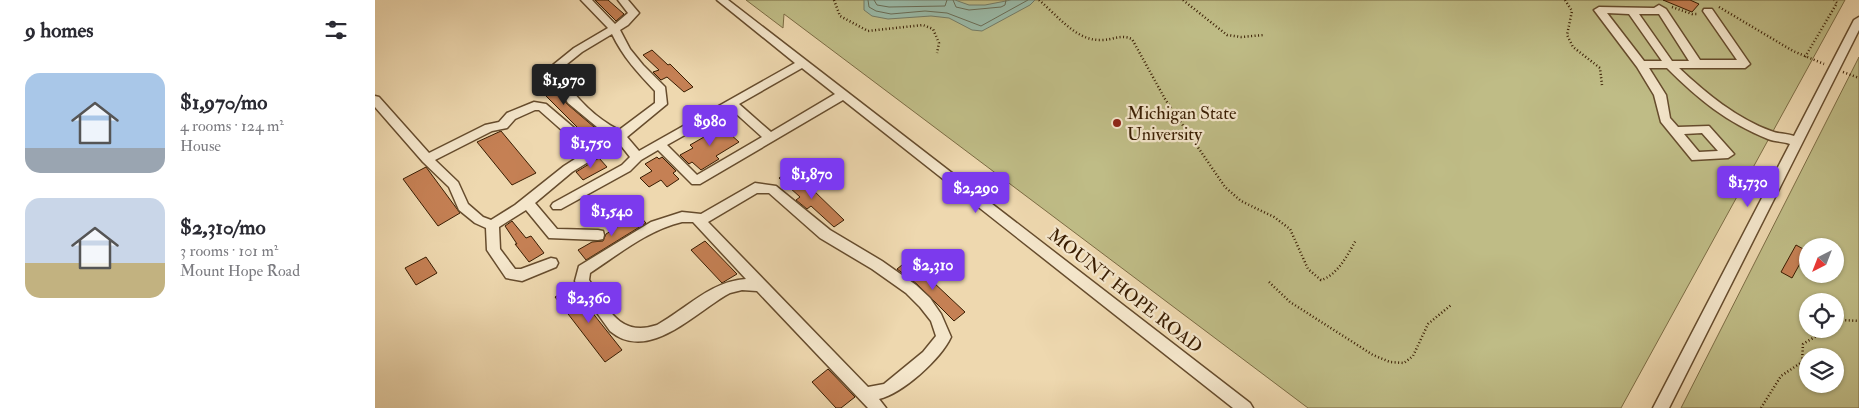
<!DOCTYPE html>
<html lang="en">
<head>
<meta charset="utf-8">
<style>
  :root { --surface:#fff; --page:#f2f2f3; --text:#2b2b33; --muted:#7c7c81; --accent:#7c3aed }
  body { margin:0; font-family:"IM FELL Double Pica",serif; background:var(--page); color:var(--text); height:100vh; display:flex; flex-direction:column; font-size:19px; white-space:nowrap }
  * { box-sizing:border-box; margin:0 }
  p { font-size:16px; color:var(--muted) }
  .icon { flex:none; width:28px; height:28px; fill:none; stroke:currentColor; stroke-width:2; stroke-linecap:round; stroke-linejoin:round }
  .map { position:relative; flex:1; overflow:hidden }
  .details { display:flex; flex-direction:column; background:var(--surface); width:375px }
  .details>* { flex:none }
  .needle { width:32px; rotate:222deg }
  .tools { position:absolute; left:1424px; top:238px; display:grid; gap:10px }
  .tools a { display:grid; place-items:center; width:45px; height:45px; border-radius:50%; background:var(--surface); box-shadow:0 1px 4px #0004; font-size:25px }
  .price { position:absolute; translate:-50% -42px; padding:0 11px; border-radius:5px; background:var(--accent); color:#fff; font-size:16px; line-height:32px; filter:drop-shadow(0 1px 2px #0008) }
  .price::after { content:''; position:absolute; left:50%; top:30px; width:15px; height:11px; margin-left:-8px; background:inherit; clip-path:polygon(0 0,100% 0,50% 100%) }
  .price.current { background:#222; color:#fff }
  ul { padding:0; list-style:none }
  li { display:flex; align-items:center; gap:15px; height:125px; padding:0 25px }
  li span { display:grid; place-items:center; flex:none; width:140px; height:100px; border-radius:15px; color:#555 }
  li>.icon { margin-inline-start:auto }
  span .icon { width:60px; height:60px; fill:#fffc; stroke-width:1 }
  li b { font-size:21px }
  h2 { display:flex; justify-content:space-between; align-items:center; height:60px; padding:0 25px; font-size:21px }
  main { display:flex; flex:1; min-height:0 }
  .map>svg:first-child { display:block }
  .green { fill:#bfbc86; stroke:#7c6c44; fill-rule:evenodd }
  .water { fill:#9abaa8; stroke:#737b66 }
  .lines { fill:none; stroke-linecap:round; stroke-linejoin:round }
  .shore { stroke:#6a6c55; stroke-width:1 }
  .building { fill:#c58054; stroke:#391d02 }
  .minor-casing { stroke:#664c2d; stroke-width:3 }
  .path { stroke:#391d02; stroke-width:2.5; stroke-dasharray:1 2.5; stroke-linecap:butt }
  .minor { fill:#f4e6cb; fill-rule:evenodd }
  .poi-dot { fill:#8f2418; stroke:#f4e6cb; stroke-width:2 }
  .labels { text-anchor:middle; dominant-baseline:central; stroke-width:4.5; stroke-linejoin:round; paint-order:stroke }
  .poi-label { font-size:18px; fill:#391d02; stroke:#f4e6cb; text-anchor:start }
  .street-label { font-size:18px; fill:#391d02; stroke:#f4e6cb }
</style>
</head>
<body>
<main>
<section class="details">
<h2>9 homes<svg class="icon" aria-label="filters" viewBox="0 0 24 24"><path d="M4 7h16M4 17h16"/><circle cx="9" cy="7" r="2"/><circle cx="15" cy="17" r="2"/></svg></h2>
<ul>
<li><span style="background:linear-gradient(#a9c7e8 75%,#9aa5b1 0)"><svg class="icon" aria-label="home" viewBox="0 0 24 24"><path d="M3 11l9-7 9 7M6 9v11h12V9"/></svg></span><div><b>$1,970/mo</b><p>4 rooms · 124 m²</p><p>House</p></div></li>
<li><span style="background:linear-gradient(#c9d6e8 65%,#c2b280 0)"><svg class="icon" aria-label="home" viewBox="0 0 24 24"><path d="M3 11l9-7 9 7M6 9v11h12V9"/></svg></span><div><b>$2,310/mo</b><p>3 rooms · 101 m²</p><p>Mount Hope Road</p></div></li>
</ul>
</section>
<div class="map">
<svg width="1484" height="408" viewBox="0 0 1484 408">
  <rect width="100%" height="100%" fill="#eed8af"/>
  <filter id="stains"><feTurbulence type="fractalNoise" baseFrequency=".004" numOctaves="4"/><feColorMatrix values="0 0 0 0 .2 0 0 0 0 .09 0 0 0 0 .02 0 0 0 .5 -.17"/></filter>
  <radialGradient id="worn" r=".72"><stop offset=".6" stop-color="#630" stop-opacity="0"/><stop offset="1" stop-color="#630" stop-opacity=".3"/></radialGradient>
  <path class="green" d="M371,0H1470L1246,408H933L409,14L408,28Z
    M1484,57V408H1306ZM1432,246H1460V274H1432ZM1432,301H1460V329H1432ZM1432,356H1460V384H1432Z"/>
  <path class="water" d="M489,0H580L594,5H610L636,0H660L655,5L607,31L597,30L574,18L556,16L513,19L497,16L489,10Z"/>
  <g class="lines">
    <path class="shore" d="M493,0L494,7L501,11L516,14L550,11L572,13L606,26L653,0
      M499,0L502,5L514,7L570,6L572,0
      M578,0L581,7L594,10L626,7L630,5L631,0"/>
  </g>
  <path class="building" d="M220,0H233L249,14L241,21Z
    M1288,0H1315L1324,4L1317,12Z
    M277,50L293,65L295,64L318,87L309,92L292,77L286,80L278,72L284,70L268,55Z
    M174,80L192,104L219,127L206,131L161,86Z
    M344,124L364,142L341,156L344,159L326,170L317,162L314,164L305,155L318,148L315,145L329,137L326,134Z
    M126,131L161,173L137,185L102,142Z
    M282,157L284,159L287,157L301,171L298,173L304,179L292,187L286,180L274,187L265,178L277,171L270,164Z
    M224,158L232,167L208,180L201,172Z
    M51,167L85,213L63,226L28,179Z
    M414,172L435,190L437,189L469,220L459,227L436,206L432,209L421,200L425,197L404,178Z
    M263,214L271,223L211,260L203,250L217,242L228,241L231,234Z
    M137,221L151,238L156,236L169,253L154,262L140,244H142L130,226Z
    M330,241L362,274L347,283L316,250Z
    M1421,245L1432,251L1417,278L1406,272Z
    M51,257L62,273L41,285L30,268Z
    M532,261L555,282L557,281L590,312L579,321L542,284L522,269Z
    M197,287L247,350L230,362L180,297Z
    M453,369L480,397L466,408H461L437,382Z"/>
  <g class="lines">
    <g class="minor-casing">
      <path id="minor" d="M206,0H217L240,24L253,13L243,0H253L264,13L253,25L245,30L255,49L268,65L290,87L292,104L252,137L264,151L420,63L342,0H353L875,403L878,408H858L468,100L325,184H317L283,150L266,160L255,171L186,209H178L176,206L178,203L247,165L255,157L244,143L197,172L160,203L182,229L223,230L228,231L229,235L228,239L223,240L174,238L151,210L124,227L125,249L140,269H146L176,258L181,259L183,263L181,267L147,281L131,278L112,250L111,228L100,223L84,210L74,187L48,162L0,107V96L4,97L54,153L110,125L124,122L132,113L159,102L171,104L205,133H209L222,127L193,103L176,76L178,65L199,48L233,28ZM237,34C248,57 263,73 280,91V103L244,130C220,118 201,98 186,76L187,68L207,52ZM427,68L460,94L396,132L364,104ZM356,109L387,137L322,175L292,145ZM160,110H164L198,140L211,141L230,133L236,136L189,166L140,205L116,220L108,217L93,204L83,182L60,160L117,131L132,128L140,119Z
        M1284,5L1291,9L1325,60H1362L1328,11L1329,9H1337L1375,64L1370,68H1304C1332,94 1361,118 1396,131C1403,134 1410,133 1419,136L1479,20L1484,17V30L1294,408H1278L1415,144C1407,141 1400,142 1393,139C1351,122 1323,99 1292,68H1274L1291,95L1295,118L1303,127L1334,126L1359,154L1353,158L1317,160L1286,122L1279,95L1262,67L1219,10L1224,7L1279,8ZM1232,13L1254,14L1287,61H1269ZM1264,14H1284L1314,61H1297ZM1327,133L1343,151L1324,152L1309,134Z
        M380,183L401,186L455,230L507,261L541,285L555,298L566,314L576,337C566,359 527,394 504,399L511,408H493L382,291L367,290L355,293C321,311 274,364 235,331L202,285L200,281L204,266L276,222L307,212L326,214ZM382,193H394L445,238L497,269L531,293L545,307L556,321L561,336L548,352L509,384L493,387L333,222ZM307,222H318L371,279C336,281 311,309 282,325C244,338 232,307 214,280L215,273C244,254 273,230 307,222Z"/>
    </g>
    <path class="path" d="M459,0L465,16L493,31L548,25L558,29L564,43L562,53
      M664,0C682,15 701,41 726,40C739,40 745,34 757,39L790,99L850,187L866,201L899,217L915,229L933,269L946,280C963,275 973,254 981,240
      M808,0L852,35L866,37L889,35
      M1190,0L1197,11L1192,35L1198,47L1225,68L1227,85
      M1297,7L1317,14H1323
      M1344,7L1418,51L1449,64
      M1430,57L1462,3L1459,0
      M1468,72L1484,78
      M894,282L915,302L998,355L1015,362L1029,363L1038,356L1053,324L1076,305
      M1460,322L1468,320L1484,321
      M1386,408L1406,376L1427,362L1428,344L1453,329"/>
    <use href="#minor" class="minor"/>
  </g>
  <circle class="poi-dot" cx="742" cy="123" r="5"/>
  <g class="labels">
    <g class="poi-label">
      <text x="752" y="113">Michigan State<tspan x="752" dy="21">University</tspan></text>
    </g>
    <g class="street-label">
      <text transform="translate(750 291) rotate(38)">MOUNT HOPE ROAD</text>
    </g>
  </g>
  <rect width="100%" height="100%" filter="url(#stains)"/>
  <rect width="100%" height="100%" fill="url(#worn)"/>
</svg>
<div class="tools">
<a><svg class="needle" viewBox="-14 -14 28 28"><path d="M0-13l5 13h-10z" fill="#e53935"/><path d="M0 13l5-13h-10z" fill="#7c7c81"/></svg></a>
<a><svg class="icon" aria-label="locate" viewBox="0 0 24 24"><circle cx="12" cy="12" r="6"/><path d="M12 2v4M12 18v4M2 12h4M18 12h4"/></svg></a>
<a><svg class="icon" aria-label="layers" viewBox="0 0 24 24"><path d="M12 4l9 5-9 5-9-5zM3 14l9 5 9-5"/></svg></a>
</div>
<b class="price current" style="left:189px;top:106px">$1,970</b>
<b class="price" style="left:335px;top:147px">$980</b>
<b class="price" style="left:216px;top:169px">$1,750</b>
<b class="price" style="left:437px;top:200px">$1,870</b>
<b class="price" style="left:1373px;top:208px">$1,730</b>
<b class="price" style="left:601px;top:214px">$2,290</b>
<b class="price" style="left:237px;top:237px">$1,540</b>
<b class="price" style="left:558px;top:291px">$2,310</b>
<b class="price" style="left:214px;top:324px">$2,360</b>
</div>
</main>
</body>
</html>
